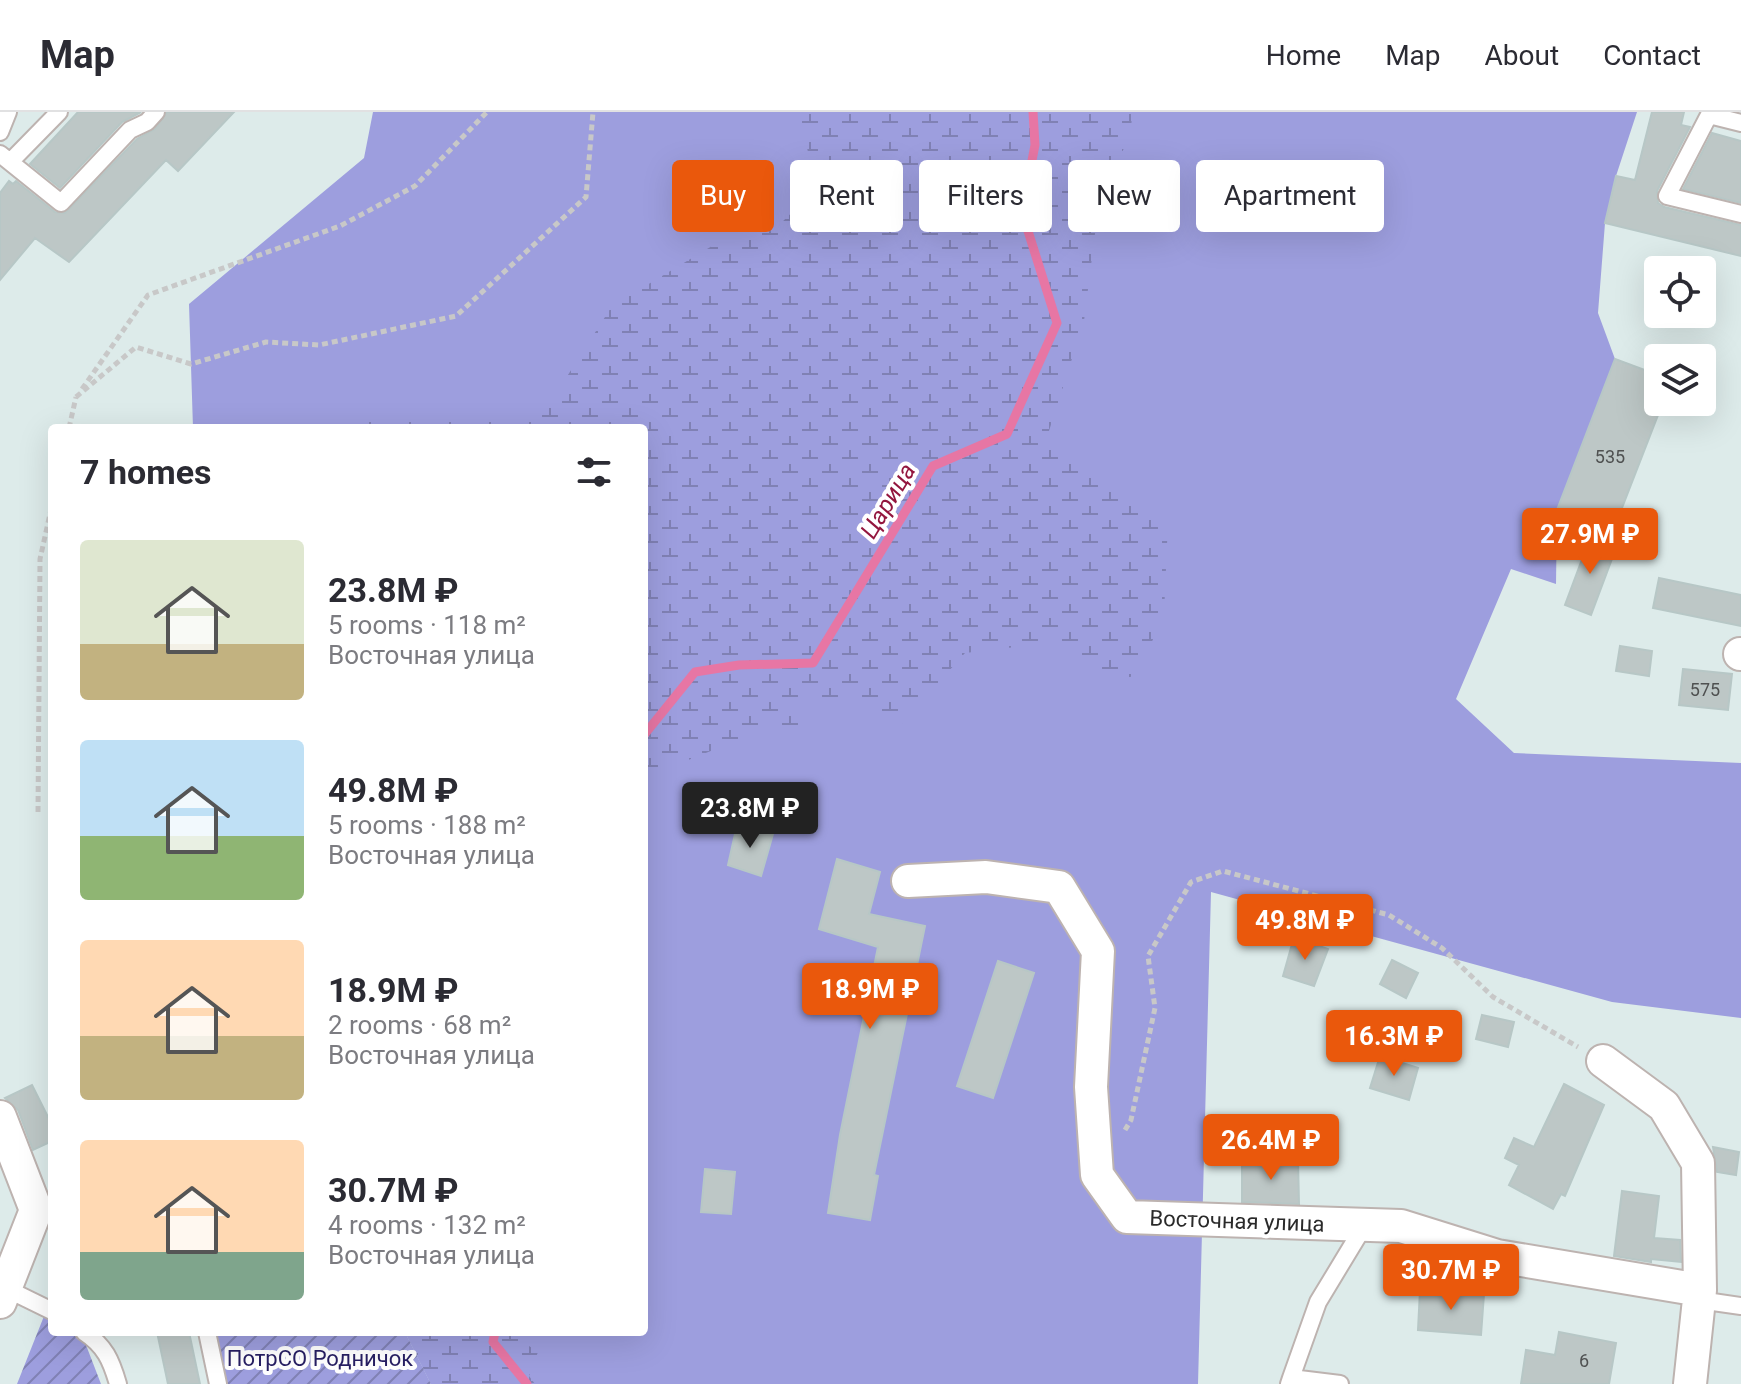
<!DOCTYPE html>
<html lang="en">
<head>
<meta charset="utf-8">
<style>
  :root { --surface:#fff; --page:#f7f7f7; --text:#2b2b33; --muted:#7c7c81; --line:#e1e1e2; --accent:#ea580c }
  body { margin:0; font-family:Roboto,sans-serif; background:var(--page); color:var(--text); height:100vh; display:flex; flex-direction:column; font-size:30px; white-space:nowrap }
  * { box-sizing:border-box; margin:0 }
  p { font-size:26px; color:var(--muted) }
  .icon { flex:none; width:44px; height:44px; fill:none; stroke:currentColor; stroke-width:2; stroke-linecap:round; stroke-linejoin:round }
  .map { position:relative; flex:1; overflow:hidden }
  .details { position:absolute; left:48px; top:312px; width:600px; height:912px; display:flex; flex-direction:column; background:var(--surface); border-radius:8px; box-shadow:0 8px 32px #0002 }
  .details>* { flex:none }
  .top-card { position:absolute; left:672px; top:48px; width:760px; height:72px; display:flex; gap:16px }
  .controls { position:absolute; left:1644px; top:144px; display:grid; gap:16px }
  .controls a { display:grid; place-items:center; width:72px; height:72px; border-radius:8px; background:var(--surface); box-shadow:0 8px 32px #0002; font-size:40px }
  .price { position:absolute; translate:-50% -68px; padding:0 18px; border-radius:8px; background:var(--accent); color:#fff; font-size:26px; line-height:52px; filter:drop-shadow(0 2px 4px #0008) }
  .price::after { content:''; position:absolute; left:50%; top:48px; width:24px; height:18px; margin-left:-12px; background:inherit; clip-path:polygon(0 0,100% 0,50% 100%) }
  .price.selected { background:#222; color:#fff }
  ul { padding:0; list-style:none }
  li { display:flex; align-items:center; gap:24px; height:200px; padding:0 32px }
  li span { display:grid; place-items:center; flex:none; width:224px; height:160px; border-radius:8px; color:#555 }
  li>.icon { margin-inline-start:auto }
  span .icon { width:96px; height:96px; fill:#fffc; stroke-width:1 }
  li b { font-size:34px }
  h2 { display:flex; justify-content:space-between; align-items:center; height:96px; padding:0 32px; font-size:34px }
  .pill { padding:0 28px; border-radius:8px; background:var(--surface); box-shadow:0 8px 32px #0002; font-size:28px; line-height:72px }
  .pill.selected { background:var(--accent); color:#fff }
  header { display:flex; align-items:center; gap:48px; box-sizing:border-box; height:112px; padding:0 40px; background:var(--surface); border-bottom:2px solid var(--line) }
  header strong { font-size:38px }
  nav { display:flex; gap:44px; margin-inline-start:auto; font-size:28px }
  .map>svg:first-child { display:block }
  .grass { fill:#9d9ede }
  .wetland { fill:url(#wetland-marsh) }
  .garden { fill:url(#garden-furrows) }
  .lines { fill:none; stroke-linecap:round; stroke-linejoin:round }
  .stream { stroke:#e776a4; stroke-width:9 }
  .building { fill:#bdc7c6; stroke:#b7c7c6; stroke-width:2 }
  .lane-casing { stroke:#bdb3b0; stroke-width:20 }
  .street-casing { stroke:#bdb3b0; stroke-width:36 }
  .path { stroke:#c8c8c8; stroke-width:5; stroke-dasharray:6 4; stroke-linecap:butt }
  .lane { stroke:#fff; stroke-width:16 }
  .street { stroke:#fff; stroke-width:32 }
  .labels { text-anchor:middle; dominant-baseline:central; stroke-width:8; stroke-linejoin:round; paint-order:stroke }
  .number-label { font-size:18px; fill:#4f5151 }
  .street-label { font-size:22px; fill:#2a2a2a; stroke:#fff }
  .park-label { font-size:22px; fill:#271f63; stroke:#fff }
  .water-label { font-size:24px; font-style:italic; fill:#93163e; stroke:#fff }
</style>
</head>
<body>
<header>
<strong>Map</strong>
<nav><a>Home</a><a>Map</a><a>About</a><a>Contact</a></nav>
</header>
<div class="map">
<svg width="1741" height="1272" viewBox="0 0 1741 1272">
  <defs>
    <pattern id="wetland-marsh" width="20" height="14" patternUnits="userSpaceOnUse" patternTransform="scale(2)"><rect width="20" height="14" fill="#9d9ede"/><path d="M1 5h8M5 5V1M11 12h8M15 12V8" fill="none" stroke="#8081b4"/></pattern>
    <pattern id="garden-furrows" width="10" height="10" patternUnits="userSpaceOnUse" patternTransform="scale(2)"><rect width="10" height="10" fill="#9d9ede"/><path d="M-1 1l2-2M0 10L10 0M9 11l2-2" fill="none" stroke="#8081b4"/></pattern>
  </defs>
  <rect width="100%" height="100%" fill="#ddebea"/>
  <path class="grass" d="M373,0H1637L1616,64L1605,111L1598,201L1615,247L1557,398L1556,472L1511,457L1456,587L1514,641L1741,651V906L1612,890L1211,780L1198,1272H431L405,1220H644V316H193L189,192L364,46Z"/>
  <path class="wetland" d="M798,0H1132L1131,21L1099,90L1084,209L1048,322L1085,357L1168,410L1164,502L1137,564L1100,569L1058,530L965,541L896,618L853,585L803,587L800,617L763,618L671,655H644V316H342L365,306L499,310L543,302L612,194L712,134L777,115L817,76Z
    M405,1220H508L538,1240L529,1264L535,1272H431Z"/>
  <path class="garden" d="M52,1184V1220H81L101,1272H17Z
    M215,1220H405L431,1272H227Z"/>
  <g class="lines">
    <path class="stream" d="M644,623L695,560L739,553L813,551L933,354L1007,322L1057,211L1022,100L1035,33L1033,0
      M495,1220L493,1230L527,1272"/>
  </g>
  <path class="building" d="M78,0H141L122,10L60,76L30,52Z
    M167,0H234L178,59L166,48L69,150L35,126L0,168V81L9,69L13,72L16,69L55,100L65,101L137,27L155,17Z
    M1652,0H1684L1681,13L1690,15L1657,79L1658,91L1664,95L1741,113V144L1605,111L1616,64L1635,68Z
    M1712,21L1741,29V91L1683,77Z
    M1615,247L1658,263V303L1613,419L1557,398Z
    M1590,426L1616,436L1591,503L1565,493Z
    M1659,466L1741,483V514L1653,496Z
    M1620,534L1652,539L1649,564L1616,559Z
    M1683,557L1732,562L1728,598L1679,593Z
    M737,713L773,722L761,764L728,753Z
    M837,747L880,760L869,802L925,814L874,1063L878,1064L870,1108L828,1101L840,1023L878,835L819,817Z
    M1294,825L1328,837L1314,874L1283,864Z
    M1392,848L1418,861L1406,886L1380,872Z
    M998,849L1034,861L993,986L957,974Z
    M1482,903L1514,910L1508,935L1476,927Z
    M1380,944L1418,956L1409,988L1370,976Z
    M1564,972L1604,993L1565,1084L1561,1082L1553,1097L1509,1073L1519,1053L1505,1046L1514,1026L1534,1035Z
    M32,973L52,1013V1029L33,1038L18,998L5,986Z
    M1713,1035L1739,1040L1736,1063L1717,1060Z
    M1298,1048L1299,1092L1242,1090V1049Z
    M705,1057L735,1060L731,1102L701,1100Z
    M1622,1079L1659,1084L1654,1126L1680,1128L1681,1150L1651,1147V1150L1614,1144Z
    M1420,1178L1484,1182L1481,1223L1418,1218Z
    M157,1220H189L200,1272H168Z
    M1559,1220L1616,1231L1609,1272H1521L1526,1238L1555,1243Z"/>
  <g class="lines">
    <g class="lane-casing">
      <path id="lane" d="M1741,11L1709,3L1667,84L1741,102
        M0,20L8,0
        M0,42L61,91L130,18L147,10L156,0
        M10,50L59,0
        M5,1176L52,1199
        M1699,1188L1741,1194
        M84,1220C105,1234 111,1248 118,1272
        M207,1220L218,1272
        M1291,1266L1318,1190L1364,1114
        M1289,1272L1291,1266L1340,1272"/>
    </g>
    <g class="street-casing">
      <path id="street" d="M1740,542H1741
        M908,769L986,765L1059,775L1098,839L1091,975L1097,1063L1127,1105L1401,1114L1497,1144L1700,1178L1690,1272
        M1603,949L1664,994L1698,1051L1700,1178
        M0,1005L36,1098L0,1190"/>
    </g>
    <path class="path" d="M82,277L148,183L340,114L415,74L487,0
      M76,285L136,235L191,252L266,230L319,233L456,204L586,85L593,0
      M69,316L76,285
      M38,700L40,447L52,393
      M1125,1018L1131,1008L1155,896L1148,844L1191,770L1223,759L1389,803L1442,836L1493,885L1578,935"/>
    <use href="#lane" class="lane"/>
    <use href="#street" class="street"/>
  </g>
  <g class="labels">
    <g class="number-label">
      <text x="1610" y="344">535</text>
      <text x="1705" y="577">575</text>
      <text x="1584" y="1248">6</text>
    </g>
    <g class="street-label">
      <text transform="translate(1237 1109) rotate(2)">Восточная улица</text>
    </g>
    <g class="park-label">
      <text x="320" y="1246">ПотрСО Родничок</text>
    </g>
    <g class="water-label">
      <text transform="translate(888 389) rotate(-59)">Царица</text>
    </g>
  </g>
</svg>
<div class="controls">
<a><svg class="icon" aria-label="locate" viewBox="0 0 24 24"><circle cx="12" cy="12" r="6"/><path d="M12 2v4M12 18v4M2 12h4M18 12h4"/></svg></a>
<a><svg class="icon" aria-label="layers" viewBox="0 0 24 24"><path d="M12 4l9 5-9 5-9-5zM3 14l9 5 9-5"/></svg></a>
</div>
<b class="price" style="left:1590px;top:464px">27.9M ₽</b>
<b class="price selected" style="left:750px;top:738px">23.8M ₽</b>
<b class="price" style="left:1305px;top:850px">49.8M ₽</b>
<b class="price" style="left:870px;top:919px">18.9M ₽</b>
<b class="price" style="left:1394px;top:966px">16.3M ₽</b>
<b class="price" style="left:1271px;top:1070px">26.4M ₽</b>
<b class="price" style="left:1451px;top:1200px">30.7M ₽</b>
<div class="top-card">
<a class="pill selected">Buy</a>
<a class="pill">Rent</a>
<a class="pill">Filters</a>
<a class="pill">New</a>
<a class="pill">Apartment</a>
</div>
<section class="details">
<h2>7 homes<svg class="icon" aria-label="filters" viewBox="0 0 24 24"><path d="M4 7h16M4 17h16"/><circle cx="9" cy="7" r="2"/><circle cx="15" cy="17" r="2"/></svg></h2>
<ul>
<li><span style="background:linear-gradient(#dfe7d0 65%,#c2b280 0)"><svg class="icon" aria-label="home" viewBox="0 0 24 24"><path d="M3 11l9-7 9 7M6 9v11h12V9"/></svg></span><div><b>23.8M ₽</b><p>5 rooms · 118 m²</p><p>Восточная улица</p></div></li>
<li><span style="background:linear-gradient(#bfe0f5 60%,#8fb573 0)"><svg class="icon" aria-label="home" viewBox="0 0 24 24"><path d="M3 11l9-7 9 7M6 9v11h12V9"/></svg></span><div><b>49.8M ₽</b><p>5 rooms · 188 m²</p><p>Восточная улица</p></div></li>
<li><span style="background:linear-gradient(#ffd9b3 60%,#c2b280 0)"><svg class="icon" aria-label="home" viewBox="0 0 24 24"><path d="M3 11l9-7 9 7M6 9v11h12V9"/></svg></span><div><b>18.9M ₽</b><p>2 rooms · 68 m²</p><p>Восточная улица</p></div></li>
<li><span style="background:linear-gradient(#ffd9b3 70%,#7fa58c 0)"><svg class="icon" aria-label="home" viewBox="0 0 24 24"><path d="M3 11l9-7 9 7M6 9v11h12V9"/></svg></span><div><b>30.7M ₽</b><p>4 rooms · 132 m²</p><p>Восточная улица</p></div></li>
</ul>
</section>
</div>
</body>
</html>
